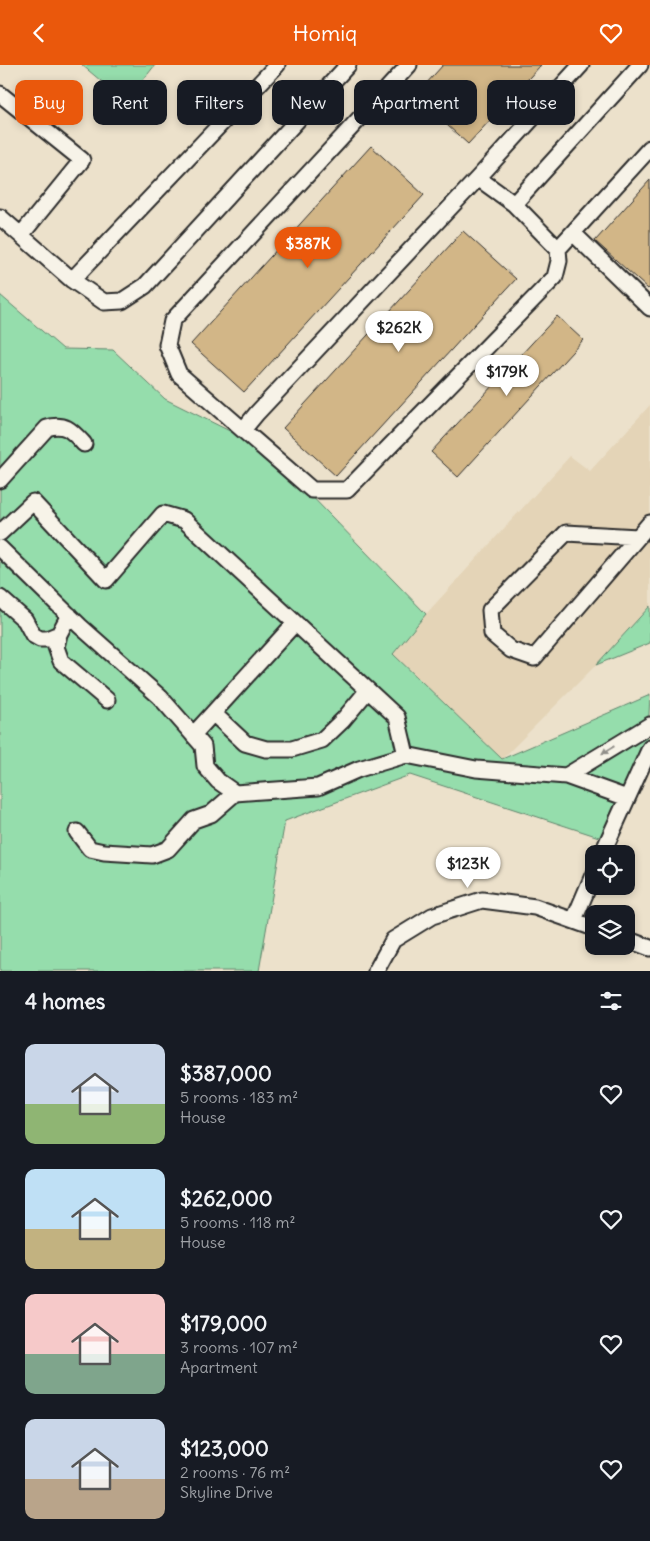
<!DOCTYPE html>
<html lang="en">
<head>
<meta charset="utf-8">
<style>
  :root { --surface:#171b24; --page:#20242c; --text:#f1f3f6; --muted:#9ea1a6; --accent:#ea580c }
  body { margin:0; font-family:Delius,sans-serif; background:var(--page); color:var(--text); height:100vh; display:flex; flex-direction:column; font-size:19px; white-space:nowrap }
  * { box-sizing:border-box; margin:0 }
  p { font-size:16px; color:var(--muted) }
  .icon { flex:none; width:28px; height:28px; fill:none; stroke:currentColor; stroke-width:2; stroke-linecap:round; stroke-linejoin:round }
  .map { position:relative; height:906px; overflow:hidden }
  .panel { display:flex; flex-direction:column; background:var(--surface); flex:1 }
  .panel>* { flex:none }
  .banner { position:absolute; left:15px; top:15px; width:620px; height:45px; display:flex; gap:10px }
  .controls { position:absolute; left:585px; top:780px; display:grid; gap:10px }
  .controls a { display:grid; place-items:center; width:50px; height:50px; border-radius:10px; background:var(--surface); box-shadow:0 2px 8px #0003; font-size:25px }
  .price { position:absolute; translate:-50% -42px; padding:0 11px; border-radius:18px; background:#fff; color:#222; font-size:16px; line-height:32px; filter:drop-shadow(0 1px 2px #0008) }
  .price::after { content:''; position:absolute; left:50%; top:30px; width:15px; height:11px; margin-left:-8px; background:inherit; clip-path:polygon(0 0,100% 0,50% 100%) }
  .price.current { background:var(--accent); color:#fff }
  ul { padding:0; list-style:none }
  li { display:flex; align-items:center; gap:15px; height:125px; padding:0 25px }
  li span { display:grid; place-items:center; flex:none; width:140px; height:100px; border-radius:10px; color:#555 }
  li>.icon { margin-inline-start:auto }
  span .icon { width:60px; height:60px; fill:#fffc; stroke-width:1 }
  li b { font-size:21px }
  h2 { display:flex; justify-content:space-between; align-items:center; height:60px; padding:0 25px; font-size:21px }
  .chip { padding:0 18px; border-radius:10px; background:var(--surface); box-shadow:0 2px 8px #0003; font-size:18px; line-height:45px }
  .chip.current { background:var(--accent); color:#fff }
  header { display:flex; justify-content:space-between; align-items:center; height:65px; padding:0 25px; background:var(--accent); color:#fff; font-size:22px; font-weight:600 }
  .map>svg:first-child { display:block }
  .built { fill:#e4d4b7 }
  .green { fill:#95ddac; stroke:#60846c }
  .building { fill:#d2b687; stroke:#2b2b2b }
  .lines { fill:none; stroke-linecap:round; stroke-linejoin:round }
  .minor-casing { stroke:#2b2b2b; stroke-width:19 }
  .minor { stroke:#f7f3e8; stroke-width:15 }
  .oneway { fill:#918f8a }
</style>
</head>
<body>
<header><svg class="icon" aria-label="back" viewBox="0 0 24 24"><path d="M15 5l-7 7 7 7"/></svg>Homiq<svg class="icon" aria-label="heart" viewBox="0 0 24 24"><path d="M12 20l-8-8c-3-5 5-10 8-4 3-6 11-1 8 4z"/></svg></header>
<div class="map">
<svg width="650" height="906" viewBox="0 0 650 906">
  <rect width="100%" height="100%" fill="#ece1cb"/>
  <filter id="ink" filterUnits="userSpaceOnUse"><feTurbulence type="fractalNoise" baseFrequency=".02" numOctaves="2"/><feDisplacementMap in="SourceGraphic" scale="10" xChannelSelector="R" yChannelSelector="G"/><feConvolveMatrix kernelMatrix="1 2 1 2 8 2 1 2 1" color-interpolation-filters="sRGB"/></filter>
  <g filter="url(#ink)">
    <path class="built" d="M650,340V541L596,600L502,694L393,589L426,549L570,391L590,406Z"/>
    <path class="green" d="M82,0H155L126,37Z
      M0,230L63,284L113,285L165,334L266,384L426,549L393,589L502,694L650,630L647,688L608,775L410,710L285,756L259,906H0Z
      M650,541V578L596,600Z"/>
    <path class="building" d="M443,0H541L468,79L415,31Z
      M371,81L424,130L244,327L191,279Z
      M650,115V222L648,224L595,176Z
      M463,166L516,214L336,411L283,363Z
      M557,251L583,275L458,412L431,387Z"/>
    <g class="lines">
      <g class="minor-casing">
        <path id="minor" d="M277,0L72,215L104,237L122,236L145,221L348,0
          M409,0L172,256L167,280L179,309L243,365L257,348L478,113L581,0
          M0,29L82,95L21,170
          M514,139L640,0
          M0,152L72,215
          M573,168L650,243
          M558,184L650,83
          M243,365L312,425H347L555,212L559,196L558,184L514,139L478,113
          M0,415L47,363C65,357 72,366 84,379
          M0,468L33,437L106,515L163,449L184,455L397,652L406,690
          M638,472L566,468L490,545L492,569L511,585L534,593L638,472L650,458
          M0,483L80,561L160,632L203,681L205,701L218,716L235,728L318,722L359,704L406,690L476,704L566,711L627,733
          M0,533L25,555L33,570L40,574H47L59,569
          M69,550L59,569L56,582L61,596L107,635
          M213,648L245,678L266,684H292L322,675L343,655L368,625
          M193,670L295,558
          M566,711L650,660
          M77,767L90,784L104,787L152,790L168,784L194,755L211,749L235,728
          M602,789L650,683
          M574,855L594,808
          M626,874L650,883
          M376,906L393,875L432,851L482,835L535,842L594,863"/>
      </g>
      <use href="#minor" class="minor"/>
    </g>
    <defs><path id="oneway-solid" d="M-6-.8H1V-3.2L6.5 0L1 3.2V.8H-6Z" transform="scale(1.25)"/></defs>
    <use class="oneway" href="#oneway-solid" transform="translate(608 685) rotate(149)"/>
  </g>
</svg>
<div class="controls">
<a><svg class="icon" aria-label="locate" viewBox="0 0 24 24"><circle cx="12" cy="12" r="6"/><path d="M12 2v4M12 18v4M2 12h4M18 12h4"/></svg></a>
<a><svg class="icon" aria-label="layers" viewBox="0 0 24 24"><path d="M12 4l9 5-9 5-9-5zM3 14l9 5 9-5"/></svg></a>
</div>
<b class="price current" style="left:308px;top:204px">$387K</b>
<b class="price" style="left:399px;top:288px">$262K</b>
<b class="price" style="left:507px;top:332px">$179K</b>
<b class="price" style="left:468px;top:824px">$123K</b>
<div class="banner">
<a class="chip current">Buy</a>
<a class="chip">Rent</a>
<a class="chip">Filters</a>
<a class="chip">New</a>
<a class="chip">Apartment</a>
<a class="chip">House</a>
</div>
</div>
<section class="panel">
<h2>4 homes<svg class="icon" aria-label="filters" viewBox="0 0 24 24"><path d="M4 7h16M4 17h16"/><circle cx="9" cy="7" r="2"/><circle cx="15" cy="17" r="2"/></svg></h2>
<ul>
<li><span style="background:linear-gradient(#c9d6e8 60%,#8fb573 0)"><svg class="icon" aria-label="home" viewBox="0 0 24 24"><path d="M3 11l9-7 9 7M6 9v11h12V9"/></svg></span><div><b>$387,000</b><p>5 rooms · 183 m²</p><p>House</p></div><svg class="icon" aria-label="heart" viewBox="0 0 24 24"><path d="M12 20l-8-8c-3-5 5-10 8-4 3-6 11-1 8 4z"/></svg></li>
<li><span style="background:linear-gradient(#bfe0f5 60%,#c2b280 0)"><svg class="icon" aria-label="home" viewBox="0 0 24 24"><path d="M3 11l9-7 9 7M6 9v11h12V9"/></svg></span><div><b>$262,000</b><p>5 rooms · 118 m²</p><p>House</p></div><svg class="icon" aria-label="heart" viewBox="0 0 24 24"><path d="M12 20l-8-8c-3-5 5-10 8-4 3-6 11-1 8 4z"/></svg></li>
<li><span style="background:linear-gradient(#f6c9c9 60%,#7fa58c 0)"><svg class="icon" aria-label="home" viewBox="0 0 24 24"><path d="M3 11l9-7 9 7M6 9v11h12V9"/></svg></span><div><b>$179,000</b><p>3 rooms · 107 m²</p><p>Apartment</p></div><svg class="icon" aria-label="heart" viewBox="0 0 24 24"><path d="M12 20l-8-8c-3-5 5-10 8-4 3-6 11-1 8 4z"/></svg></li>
<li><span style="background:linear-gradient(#c9d6e8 60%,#b9a48a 0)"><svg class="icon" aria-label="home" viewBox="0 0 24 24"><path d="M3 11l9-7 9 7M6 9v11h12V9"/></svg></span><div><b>$123,000</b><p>2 rooms · 76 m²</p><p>Skyline Drive</p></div><svg class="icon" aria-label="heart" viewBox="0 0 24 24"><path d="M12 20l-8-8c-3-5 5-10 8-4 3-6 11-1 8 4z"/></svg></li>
</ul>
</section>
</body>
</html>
